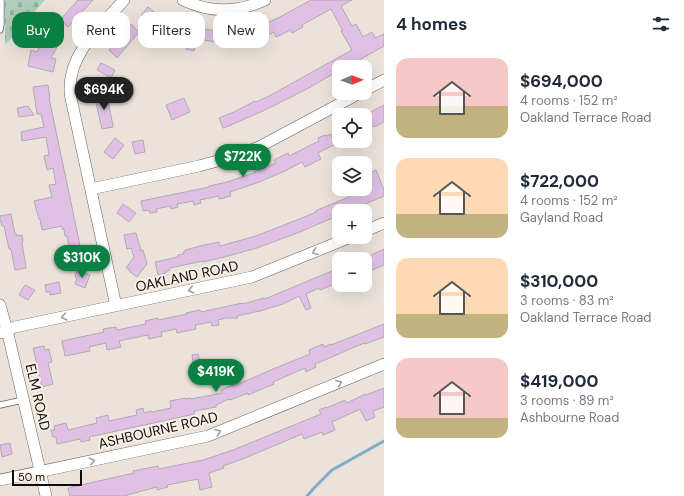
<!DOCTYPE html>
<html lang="en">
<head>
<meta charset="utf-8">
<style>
  :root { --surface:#fff; --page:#f2f2f3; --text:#1f2937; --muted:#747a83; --accent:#0b8043 }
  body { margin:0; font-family:"DM Sans",sans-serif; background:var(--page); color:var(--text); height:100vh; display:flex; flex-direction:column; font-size:15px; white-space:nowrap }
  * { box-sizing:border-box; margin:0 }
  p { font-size:13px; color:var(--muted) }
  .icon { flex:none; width:22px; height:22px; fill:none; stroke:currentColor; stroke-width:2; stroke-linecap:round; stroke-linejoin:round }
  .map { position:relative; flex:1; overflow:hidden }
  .panel { display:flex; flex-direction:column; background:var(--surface); width:300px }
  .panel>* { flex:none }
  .hud { position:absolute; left:12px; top:12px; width:312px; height:36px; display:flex; gap:8px }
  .needle { width:26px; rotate:89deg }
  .tools { position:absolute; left:332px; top:60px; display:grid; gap:8px }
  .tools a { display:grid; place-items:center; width:40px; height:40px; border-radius:8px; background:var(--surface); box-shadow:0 4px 16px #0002; font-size:20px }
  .scale { position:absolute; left:12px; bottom:10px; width:70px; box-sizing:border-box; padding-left:4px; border:2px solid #0e0c09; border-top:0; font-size:11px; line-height:14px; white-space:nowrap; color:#0e0c09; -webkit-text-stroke:3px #f9f0e8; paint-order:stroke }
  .price { position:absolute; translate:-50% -34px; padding:0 9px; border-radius:14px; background:var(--accent); color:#fff; font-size:13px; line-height:26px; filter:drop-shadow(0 1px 2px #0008) }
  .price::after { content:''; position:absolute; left:50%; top:24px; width:12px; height:9px; margin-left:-6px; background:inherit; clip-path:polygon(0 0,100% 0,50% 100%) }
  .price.on { background:#222; color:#fff }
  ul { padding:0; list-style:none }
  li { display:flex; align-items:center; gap:12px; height:100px; padding:0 12px }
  li span { display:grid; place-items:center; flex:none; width:112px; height:80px; border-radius:12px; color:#555 }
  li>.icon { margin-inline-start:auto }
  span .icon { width:48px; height:48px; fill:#fffc; stroke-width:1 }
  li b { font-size:17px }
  h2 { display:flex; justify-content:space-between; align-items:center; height:48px; padding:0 12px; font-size:17px }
  .pill { padding:0 14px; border-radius:12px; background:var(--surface); box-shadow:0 4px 16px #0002; font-size:14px; line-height:36px }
  .pill.on { background:var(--accent); color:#fff }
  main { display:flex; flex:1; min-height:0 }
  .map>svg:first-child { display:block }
  .cemetery { fill:url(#cemetery-stones) }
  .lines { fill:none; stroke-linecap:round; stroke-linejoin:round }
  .stream { stroke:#80acc7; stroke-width:3 }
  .building { fill:#e0c0e5; stroke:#b0aab2 }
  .service-casing { stroke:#665f59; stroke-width:7 }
  .minor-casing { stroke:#665f59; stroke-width:12 }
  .service { stroke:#fff; stroke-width:5.5 }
  .minor { stroke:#fff; stroke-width:11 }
  .oneway { stroke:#9f9e9d }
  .labels { text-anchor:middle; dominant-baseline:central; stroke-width:4; stroke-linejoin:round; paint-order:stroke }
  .street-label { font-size:14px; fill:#0e0c09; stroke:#f9f0e8 }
</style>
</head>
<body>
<main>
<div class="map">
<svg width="384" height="496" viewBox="0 0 384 496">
  <defs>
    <pattern id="cemetery-stones" width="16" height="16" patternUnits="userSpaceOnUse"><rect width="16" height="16" fill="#afcebb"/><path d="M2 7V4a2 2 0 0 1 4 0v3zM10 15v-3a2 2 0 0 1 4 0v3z" fill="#95b09f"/></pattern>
  </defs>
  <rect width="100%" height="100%" fill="#ebe3db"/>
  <path class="cemetery" d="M5,0H45L5,45Z"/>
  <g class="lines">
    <path class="stream" d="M307,496L315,487L332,470L384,441"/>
  </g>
  <path class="building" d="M78,0H93L68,27L60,20Z
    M311,0H352L341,6L352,26L356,24L363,37L372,32L375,38L384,34V46L347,67H334L336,72L307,89L265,110L231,125L224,128H223L219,118L234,112L255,101L256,102L269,96L352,50L341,31H343L331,9L302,25L303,27L292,33L291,30L276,37L274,32L254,42V38L237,42H216L198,39L194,51L186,49L189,38L174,33L177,22L194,27L216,31L237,30L262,25L278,18Z
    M148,7L156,14L149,22L141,15Z
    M131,24L139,32L117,58L109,50Z
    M50,30L63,36L51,58L56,59L53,72L28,66L31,50L37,52L46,34L48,35Z
    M101,63L115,70L111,78L97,70Z
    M48,85L50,98H49L82,255L71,257L67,236H65L64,229H62V226L42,230L40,219H39L34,201L52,197L49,185L56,184L53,168L47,170L44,156L49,155L46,137L22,141L21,132L44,127L41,114H37L33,87Z
    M106,92L113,125V127L102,129L94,95Z
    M184,98L190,112L172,120L166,105Z
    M384,105V122L374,127L373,126L371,127L370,125L365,128V115Z
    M28,106L34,115L19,117L17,108Z
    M331,134L336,144L318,153L321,159L305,167L302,162L285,171L259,182L230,192L231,196L219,199V196L200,200L201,203L194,205L193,201L177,204L178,207L171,209L170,206L156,209L157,212L150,213L149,210L143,211L141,201L209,187V186L227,182L254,173V172L276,163L274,160L288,153L289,156L319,141L318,138L325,135L326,136Z
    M115,138L124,145L113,159L104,152Z
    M143,140L145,152L135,154L132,142Z
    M376,170L384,190V196L382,197L348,211H339V215L300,232L257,248L224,257L203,262V261L170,268V270L166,271V273L158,275L155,262L178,257V255L184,254L183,252H185V250L200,246L219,242L220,246L256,236L307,216L316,212L315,211L349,197L348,193L358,189H365V175Z
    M123,204L136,213L129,222L117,213Z
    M11,214L15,234H17V236L22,235L23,242L22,243L26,268L15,270L11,249H9L4,226H2L0,219V216Z
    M136,233L141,251L143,250L147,264L137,277L129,271L130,270L126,268L134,257L131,248L127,249L124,235Z
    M384,249V265L365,273V258Z
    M339,268V282L320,290L319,288L306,294L311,308L306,310L299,296L283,304L260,311L237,316L238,318H226L218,320L219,325L212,326L211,322L195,325L196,329L177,333L176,329L161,332L162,336L149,339L148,335L119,341L121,347L107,350L106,343L89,347L90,351L65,356L62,341L104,332L103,329L116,327L117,330L146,324L145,321L158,318V320L187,314L186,313L200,310L201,312L238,304L243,303V304L264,298L265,299Z
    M77,270L90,275L85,288L75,284L77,278L75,277Z
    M59,282L61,293L50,295V292H46L45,285Z
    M25,285L35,290L28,300L19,295Z
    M384,324V337L365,344L364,343L327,359L315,364L316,367L306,372L305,368L273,382L274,384L248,395V393L230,400L229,399L216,405V407L194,411L195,414L89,437L90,440L81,442L80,439L57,444L56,437H53L51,430H55L54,426L66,423L68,430L97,423L96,418L108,415L109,421L137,415L136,410L143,408L144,413L151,411L152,412L171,408L170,401L185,398V399L191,398V399L222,393L221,390L233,385L234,386L273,369L310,354L309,350L323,344L324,347L331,344V345Z
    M44,346L45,350L49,349L52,362L48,363L53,384L42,387L33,348Z
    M198,354L200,362L193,364L192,355Z
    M384,388V407L373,411L375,417L366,421L360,409L332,422L335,430L323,435L322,432L304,439L302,434L245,458L223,466L224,468L209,473L212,487L200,490L198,479L167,485L168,487L157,490V487L127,495V496H70L68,488L134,473L133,471L158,466L159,469L203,460L233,450L321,414L319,410L326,407V408L345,400L347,403L365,394L366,395Z
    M10,443L12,454L2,457L0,445Z"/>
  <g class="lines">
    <g class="service-casing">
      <path id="service" d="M0,30L1,24V0
        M0,405L23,400"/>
    </g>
    <g class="minor-casing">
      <path id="minor" d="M183,0C211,13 236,13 265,0
        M365,90L384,80
        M91,189L199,166L228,158L257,148L360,93
        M365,231L384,223
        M0,305L7,330L46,496
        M116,306L72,103C71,99 70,94 70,90C69,53 101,26 124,0
        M0,333L15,327L252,277L351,237
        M0,480L208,436L384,364"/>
    </g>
    <use href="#service" class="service"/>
    <use href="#minor" class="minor"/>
  </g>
  <defs><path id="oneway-chevron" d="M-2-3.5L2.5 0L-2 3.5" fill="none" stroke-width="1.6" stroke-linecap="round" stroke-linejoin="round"/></defs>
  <g class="oneway">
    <use href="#oneway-chevron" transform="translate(315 252) rotate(158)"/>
    <use href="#oneway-chevron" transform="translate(191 290) rotate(168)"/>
    <use href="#oneway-chevron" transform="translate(64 317) rotate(168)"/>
    <use href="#oneway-chevron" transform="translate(339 383) rotate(-22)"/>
    <use href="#oneway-chevron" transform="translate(218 432) rotate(-21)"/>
    <use href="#oneway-chevron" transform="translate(92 461) rotate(-12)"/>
  </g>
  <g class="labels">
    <g class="street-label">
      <text transform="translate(187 276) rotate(-12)">OAKLAND ROAD</text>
      <text transform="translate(38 397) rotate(77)">ELM ROAD</text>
      <text transform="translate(158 430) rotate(-13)">ASHBOURNE ROAD</text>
    </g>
  </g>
</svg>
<div class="tools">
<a><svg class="needle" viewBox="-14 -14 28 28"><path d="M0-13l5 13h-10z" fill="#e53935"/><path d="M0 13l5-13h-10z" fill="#747a83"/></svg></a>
<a><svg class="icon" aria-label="locate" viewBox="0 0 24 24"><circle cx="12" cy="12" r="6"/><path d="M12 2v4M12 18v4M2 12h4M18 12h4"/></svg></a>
<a><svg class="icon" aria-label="layers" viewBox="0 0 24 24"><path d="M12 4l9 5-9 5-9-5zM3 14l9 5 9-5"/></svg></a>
<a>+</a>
<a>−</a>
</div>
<div class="scale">50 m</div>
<b class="price on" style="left:104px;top:111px">$694K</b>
<b class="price" style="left:243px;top:178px">$722K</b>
<b class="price" style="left:82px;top:279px">$310K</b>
<b class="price" style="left:216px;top:393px">$419K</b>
<div class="hud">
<a class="pill on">Buy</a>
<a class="pill">Rent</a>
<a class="pill">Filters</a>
<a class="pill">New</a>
</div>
</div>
<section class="panel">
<h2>4 homes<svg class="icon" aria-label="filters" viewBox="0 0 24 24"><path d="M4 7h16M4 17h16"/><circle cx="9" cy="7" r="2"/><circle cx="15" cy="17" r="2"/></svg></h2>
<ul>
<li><span style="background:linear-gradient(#f6c9c9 60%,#c2b280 0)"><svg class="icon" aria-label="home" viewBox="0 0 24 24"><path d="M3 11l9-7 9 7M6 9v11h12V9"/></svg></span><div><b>$694,000</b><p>4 rooms · 152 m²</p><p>Oakland Terrace Road</p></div></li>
<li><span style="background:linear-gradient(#ffd9b3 70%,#c2b280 0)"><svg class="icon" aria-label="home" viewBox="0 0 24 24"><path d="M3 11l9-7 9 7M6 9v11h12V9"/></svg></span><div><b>$722,000</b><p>4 rooms · 152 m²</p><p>Gayland Road</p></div></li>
<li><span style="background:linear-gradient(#ffd9b3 70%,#c2b280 0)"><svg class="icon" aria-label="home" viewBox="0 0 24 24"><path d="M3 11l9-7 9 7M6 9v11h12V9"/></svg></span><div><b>$310,000</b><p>3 rooms · 83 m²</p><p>Oakland Terrace Road</p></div></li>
<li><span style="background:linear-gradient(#f6c9c9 75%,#c2b280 0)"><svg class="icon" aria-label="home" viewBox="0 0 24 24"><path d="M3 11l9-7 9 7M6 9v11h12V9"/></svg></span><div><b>$419,000</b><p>3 rooms · 89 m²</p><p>Ashbourne Road</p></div></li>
</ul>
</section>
</main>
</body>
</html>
